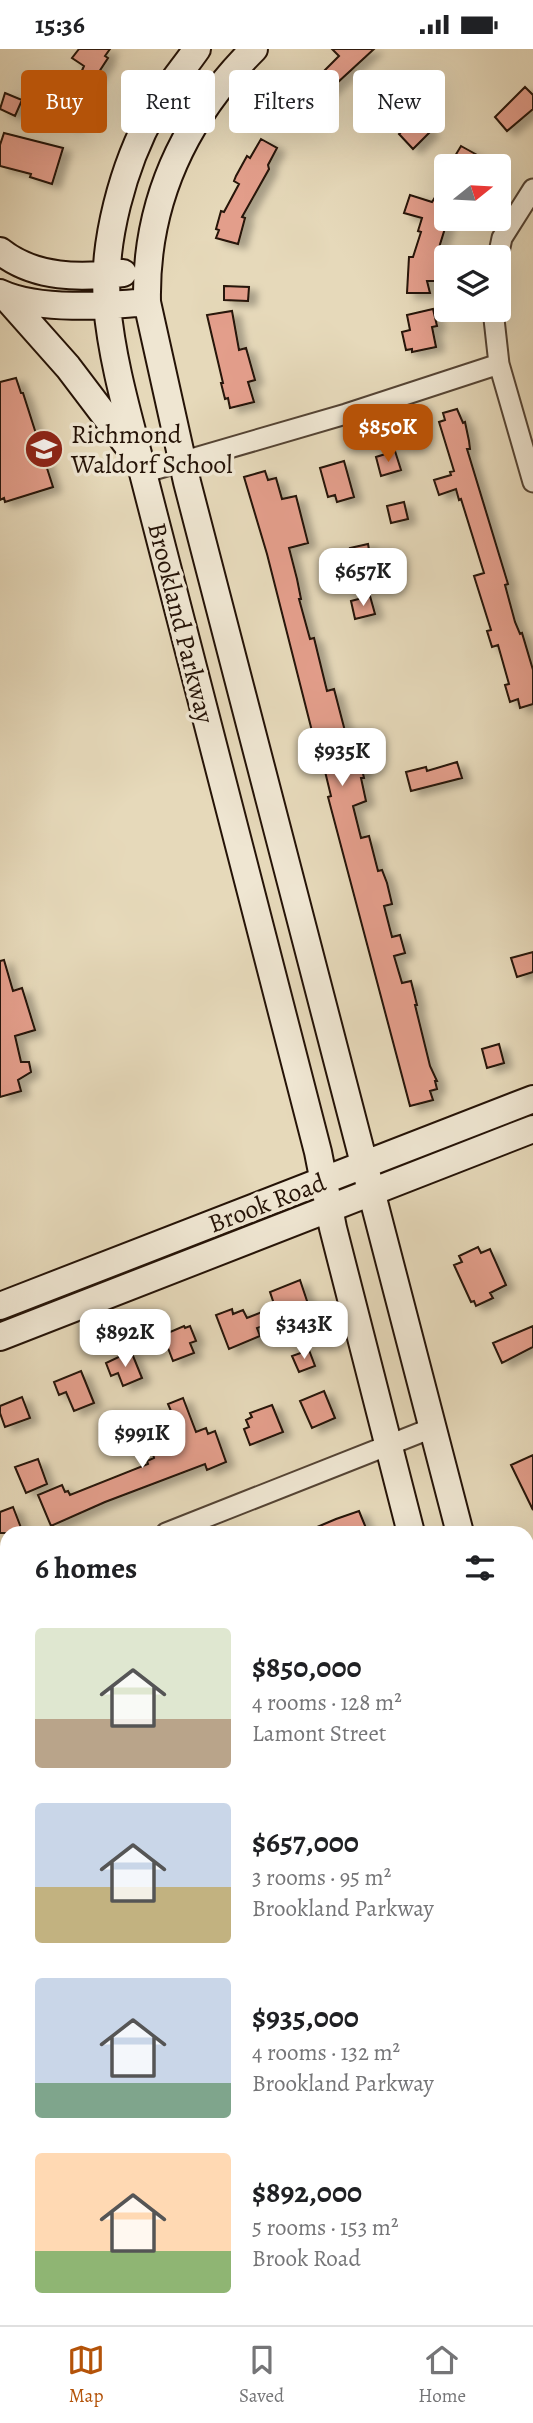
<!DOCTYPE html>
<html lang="en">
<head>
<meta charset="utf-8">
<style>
  :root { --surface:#fff; --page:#f2f2f2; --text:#202124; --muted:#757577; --line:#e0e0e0; --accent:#b45309 }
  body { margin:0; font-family:Alegreya,serif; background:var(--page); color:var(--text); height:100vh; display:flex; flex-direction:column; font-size:26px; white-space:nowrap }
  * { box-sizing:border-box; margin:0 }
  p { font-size:23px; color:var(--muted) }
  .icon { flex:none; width:38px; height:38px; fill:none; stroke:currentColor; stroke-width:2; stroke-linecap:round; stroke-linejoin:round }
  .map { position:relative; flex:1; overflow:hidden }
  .panel { position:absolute; left:0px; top:1477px; width:534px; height:800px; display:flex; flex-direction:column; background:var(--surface); border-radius:21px 21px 0 0; box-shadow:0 7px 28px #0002 }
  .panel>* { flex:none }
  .banner { position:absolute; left:21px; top:21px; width:492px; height:63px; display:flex; gap:14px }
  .needle { width:46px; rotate:72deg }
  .tools { position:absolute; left:434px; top:105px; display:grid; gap:14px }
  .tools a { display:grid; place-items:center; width:77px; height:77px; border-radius:7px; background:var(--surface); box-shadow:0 7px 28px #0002; font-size:35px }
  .price { position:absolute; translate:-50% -60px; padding:0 16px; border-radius:14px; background:#fff; color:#222; font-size:23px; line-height:46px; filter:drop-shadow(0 2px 4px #0008) }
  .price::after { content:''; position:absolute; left:50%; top:42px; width:21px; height:16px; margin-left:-10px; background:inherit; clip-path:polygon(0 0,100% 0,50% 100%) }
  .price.current { background:var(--accent); color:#fff }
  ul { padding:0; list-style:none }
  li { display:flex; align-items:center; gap:21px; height:175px; padding:0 35px }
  li span { display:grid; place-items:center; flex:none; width:196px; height:140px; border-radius:7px; color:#555 }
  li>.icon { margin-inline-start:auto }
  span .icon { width:84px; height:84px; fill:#fffc; stroke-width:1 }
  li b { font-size:30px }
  h2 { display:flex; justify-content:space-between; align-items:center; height:84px; padding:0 35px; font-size:30px }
  .chip { padding:0 24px; border-radius:7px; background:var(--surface); box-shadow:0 7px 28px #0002; font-size:24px; line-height:63px }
  .chip.current { background:var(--accent); color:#fff }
  .status { display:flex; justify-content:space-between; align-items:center; height:49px; padding:0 35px; background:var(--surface); direction:ltr }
  .status svg { height:19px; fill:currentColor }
  .dock { display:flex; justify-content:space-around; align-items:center; height:98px; border-top:2px solid var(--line); background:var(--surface); font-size:19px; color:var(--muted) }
  .dock a { display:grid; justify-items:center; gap:4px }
  .dock .current { color:var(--accent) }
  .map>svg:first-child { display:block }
  .building { fill:#e39e8b; stroke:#251307; stroke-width:2; filter:url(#shadow) }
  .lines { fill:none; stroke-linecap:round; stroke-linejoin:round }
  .street-casing { stroke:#554434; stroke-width:23 }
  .secondary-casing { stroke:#251307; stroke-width:30 }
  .primary-casing { stroke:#251307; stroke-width:33 }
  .street { stroke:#efe6d2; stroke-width:19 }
  .secondary { stroke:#efe6d2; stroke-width:26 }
  .primary { stroke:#e6d9ba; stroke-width:30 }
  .labels { text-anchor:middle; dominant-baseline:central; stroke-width:7; stroke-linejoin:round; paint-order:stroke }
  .poi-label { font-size:26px; fill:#251307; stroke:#efe6d2; text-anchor:start }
  .street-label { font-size:26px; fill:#251307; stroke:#efe6d2 }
</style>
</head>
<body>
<div class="status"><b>15:36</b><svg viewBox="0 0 49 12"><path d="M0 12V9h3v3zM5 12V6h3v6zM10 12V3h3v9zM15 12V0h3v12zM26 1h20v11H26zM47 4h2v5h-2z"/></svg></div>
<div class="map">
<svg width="533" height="2276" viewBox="0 0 533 2276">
  <defs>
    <filter id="shadow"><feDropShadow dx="8" dy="4.5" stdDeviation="3.5" flood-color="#0004"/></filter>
  </defs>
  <rect width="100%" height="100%" fill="#e6d9ba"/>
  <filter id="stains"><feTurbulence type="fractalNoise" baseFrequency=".00286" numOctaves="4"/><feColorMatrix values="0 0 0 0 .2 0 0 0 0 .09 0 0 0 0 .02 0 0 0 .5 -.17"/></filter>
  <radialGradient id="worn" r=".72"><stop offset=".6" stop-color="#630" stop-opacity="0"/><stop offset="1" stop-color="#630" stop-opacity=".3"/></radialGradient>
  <path class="building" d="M79,0H110L105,7L108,9L84,46L87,47L73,77L48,66L61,39L72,44L84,17L72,9Z
    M332,0H374L312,57L297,41L315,23L319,27L339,7Z
    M525,38L533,46V60L507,82L495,68Z
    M5,44L22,51L15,67L0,60Z
    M417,68L431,82L413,100L399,85Z
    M4,84L63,99L52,135L30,128L31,125L0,117V96Z
    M261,90L277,99L268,116L269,120L242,168L245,169L238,195L216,189L219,181L216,180L221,162L224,163L239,135L234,132L236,127L247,107L250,109Z
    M461,97L479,107L473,117H449Z
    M446,131V176L437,205L435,232H427L430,244H407L409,208H413L421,183L418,182L422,169L404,164L410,146L432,153Z
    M224,237L249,238L248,252L224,251Z
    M433,260L437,277L432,278L436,298L412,303V300L406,301L402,283L410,281L407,266Z
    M232,262L239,301L246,299L255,331L248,333L254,353L230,359L228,349L225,350L221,334H223L207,266Z
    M16,329L21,344H23L53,438L5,453L4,449L0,451V333Z
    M457,360L463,374L465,373L469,392L470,400H467L508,535L505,536L515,573L520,585L522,584L533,621V655L520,659L518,650L510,653L505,636L509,635L498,596L492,598L487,582L491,581L474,527L484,524L461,450L459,451L456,440L439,446L434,431L451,426L450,423L454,422L439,373L445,371L443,364Z
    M395,402L401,421L381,427L376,408Z
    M344,412L354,448L337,453L335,446L328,448L320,419Z
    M265,422L268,431L276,429L282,450L296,447L308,494L289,499L297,530L301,550H299L310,590L314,589L327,642L334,640L346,686L337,688L344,715L360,711L364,729H361L366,752L353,757L361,789L369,787L378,822L382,821L387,834L392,855L384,857L392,888L400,886L405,904L394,907L402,934L411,932L417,956H415L430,1017L437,1032H435L437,1040L430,1042L433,1051L410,1057L328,748L331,747L322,710L320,711L314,690L267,505L244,428Z
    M404,453L408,470L391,474L387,457Z
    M368,495L371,512L354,516L350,499Z
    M370,547L375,565L355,570L351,552Z
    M457,713L462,729L411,742L406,723L426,718L427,722Z
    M533,903V923L517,928L511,909Z
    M4,911L13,942L22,939L35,981L15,987L21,1013H29L31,1023L18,1031L21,1042L0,1048V912Z
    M499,995L504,1014L487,1019L482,1000Z
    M478,1198L481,1204L490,1200L506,1236L490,1244L493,1249L476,1257L474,1252L471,1253L454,1216L462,1213L459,1207Z
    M300,1231L308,1255L298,1258L301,1267L288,1272L287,1268L257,1279L260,1287L229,1300L216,1266L232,1260L233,1265L243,1261L247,1269L275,1258L270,1243Z
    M184,1277L185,1279L190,1277L196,1292L190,1294L194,1304L173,1312L163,1286Z
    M533,1277V1298L502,1314L493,1294Z
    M309,1301L315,1317L299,1323L292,1307Z
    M131,1302L142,1329L123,1337L118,1324L111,1327L106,1314Z
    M81,1322L94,1354L74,1362L66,1343L59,1346L54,1333Z
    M324,1342L335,1369L312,1379L300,1352Z
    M22,1348L30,1369L5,1378L0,1364V1357Z
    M183,1349L196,1383L206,1379L208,1385L215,1382L226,1413L207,1421L205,1415L105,1453L51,1477L38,1446L62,1436L65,1443L68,1442L70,1446L148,1415L147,1412L154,1409L152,1401L182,1388L168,1355Z
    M272,1356L283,1383L250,1396L244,1380L249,1378L246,1371L252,1368L250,1364Z
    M533,1406V1461L511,1416Z
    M38,1410L47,1435L26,1444L15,1418Z
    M13,1458L23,1484H0V1463Z
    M359,1462L368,1484H303L336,1470Z"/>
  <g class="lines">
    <g class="street-casing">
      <path id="street" d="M498,208L502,189L533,140
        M493,261L499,315L533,433
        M143,424L346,365L499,315
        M166,1484L432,1379
        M0,1550L7,1547
        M527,1592L533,1589
        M0,1844L7,1840"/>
    </g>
    <g class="secondary-casing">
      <path id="secondary" d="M197,0C183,20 166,40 154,61C123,116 102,194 107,256C112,313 129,369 143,424L318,1103L333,1179L411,1484
        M254,0C184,70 145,153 147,253L187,433L460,1484
        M0,202C35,230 81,229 123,224
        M0,244C39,262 105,257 147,253
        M4,246L68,318L134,405
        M0,1257L533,1050
        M0,1288L533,1080
        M527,1743L533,1767
        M527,1932L533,1954"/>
    </g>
    <g class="primary-casing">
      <path id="primary" d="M527,2056L533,2053
        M527,2096L533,2093
        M68,2276L81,2270
        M151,2276L164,2270"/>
    </g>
    <use href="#street" class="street"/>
    <use href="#secondary" class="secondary"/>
    <use href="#primary" class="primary"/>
  </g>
  <defs>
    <g id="school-disc" transform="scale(2.0125)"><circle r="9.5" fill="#8f2418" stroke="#efe6d2"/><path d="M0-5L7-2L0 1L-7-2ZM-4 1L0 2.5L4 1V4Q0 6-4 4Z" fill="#fff"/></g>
  </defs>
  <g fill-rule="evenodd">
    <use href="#school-disc" x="44" y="400"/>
  </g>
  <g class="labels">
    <g class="poi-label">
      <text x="71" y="385">Richmond<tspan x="71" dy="30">Waldorf School</tspan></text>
    </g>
    <g class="street-label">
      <text transform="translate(181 574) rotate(76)">Brookland Parkway</text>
      <text transform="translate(267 1154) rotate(-21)">Brook Road</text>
    </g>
  </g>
  <rect width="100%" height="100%" filter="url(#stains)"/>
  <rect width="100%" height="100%" fill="url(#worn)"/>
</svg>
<div class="tools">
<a><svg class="needle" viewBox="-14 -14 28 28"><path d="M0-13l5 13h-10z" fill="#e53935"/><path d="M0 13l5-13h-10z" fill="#757577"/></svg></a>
<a><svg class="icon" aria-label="layers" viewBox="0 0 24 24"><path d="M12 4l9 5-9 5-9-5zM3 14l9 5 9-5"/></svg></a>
</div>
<b class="price current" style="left:388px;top:415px">$850K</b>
<b class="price" style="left:363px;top:559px">$657K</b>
<b class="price" style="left:342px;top:739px">$935K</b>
<b class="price" style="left:304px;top:1312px">$343K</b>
<b class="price" style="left:125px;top:1320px">$892K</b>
<b class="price" style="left:142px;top:1421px">$991K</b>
<div class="banner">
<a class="chip current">Buy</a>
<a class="chip">Rent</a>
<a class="chip">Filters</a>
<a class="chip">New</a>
</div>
<section class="panel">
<h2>6 homes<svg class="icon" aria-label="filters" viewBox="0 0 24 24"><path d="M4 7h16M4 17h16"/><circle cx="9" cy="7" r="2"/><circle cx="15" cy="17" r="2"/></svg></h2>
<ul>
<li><span style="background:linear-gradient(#dfe7d0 65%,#b9a48a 0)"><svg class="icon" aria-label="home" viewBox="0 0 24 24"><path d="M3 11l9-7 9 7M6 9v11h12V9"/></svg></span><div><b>$850,000</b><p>4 rooms · 128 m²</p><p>Lamont Street</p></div></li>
<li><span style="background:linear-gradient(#c9d6e8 60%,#c2b280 0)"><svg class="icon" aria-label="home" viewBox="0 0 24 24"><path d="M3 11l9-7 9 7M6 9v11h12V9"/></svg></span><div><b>$657,000</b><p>3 rooms · 95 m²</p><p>Brookland Parkway</p></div></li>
<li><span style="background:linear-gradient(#c9d6e8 75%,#7fa58c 0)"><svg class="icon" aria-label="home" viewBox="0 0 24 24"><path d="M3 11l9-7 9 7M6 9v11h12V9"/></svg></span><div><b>$935,000</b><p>4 rooms · 132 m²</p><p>Brookland Parkway</p></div></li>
<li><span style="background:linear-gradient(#ffd9b3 70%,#8fb573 0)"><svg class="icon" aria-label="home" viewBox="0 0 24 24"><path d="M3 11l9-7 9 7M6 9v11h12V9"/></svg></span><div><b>$892,000</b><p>5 rooms · 153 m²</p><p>Brook Road</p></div></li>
</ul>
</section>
</div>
<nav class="dock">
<a class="current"><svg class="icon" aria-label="map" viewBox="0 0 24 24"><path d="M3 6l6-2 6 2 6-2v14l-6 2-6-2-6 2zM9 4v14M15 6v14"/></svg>Map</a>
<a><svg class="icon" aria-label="saved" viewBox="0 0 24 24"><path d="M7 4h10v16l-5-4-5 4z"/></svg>Saved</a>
<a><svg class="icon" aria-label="home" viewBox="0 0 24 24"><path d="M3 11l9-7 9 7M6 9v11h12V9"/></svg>Home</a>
</nav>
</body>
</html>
